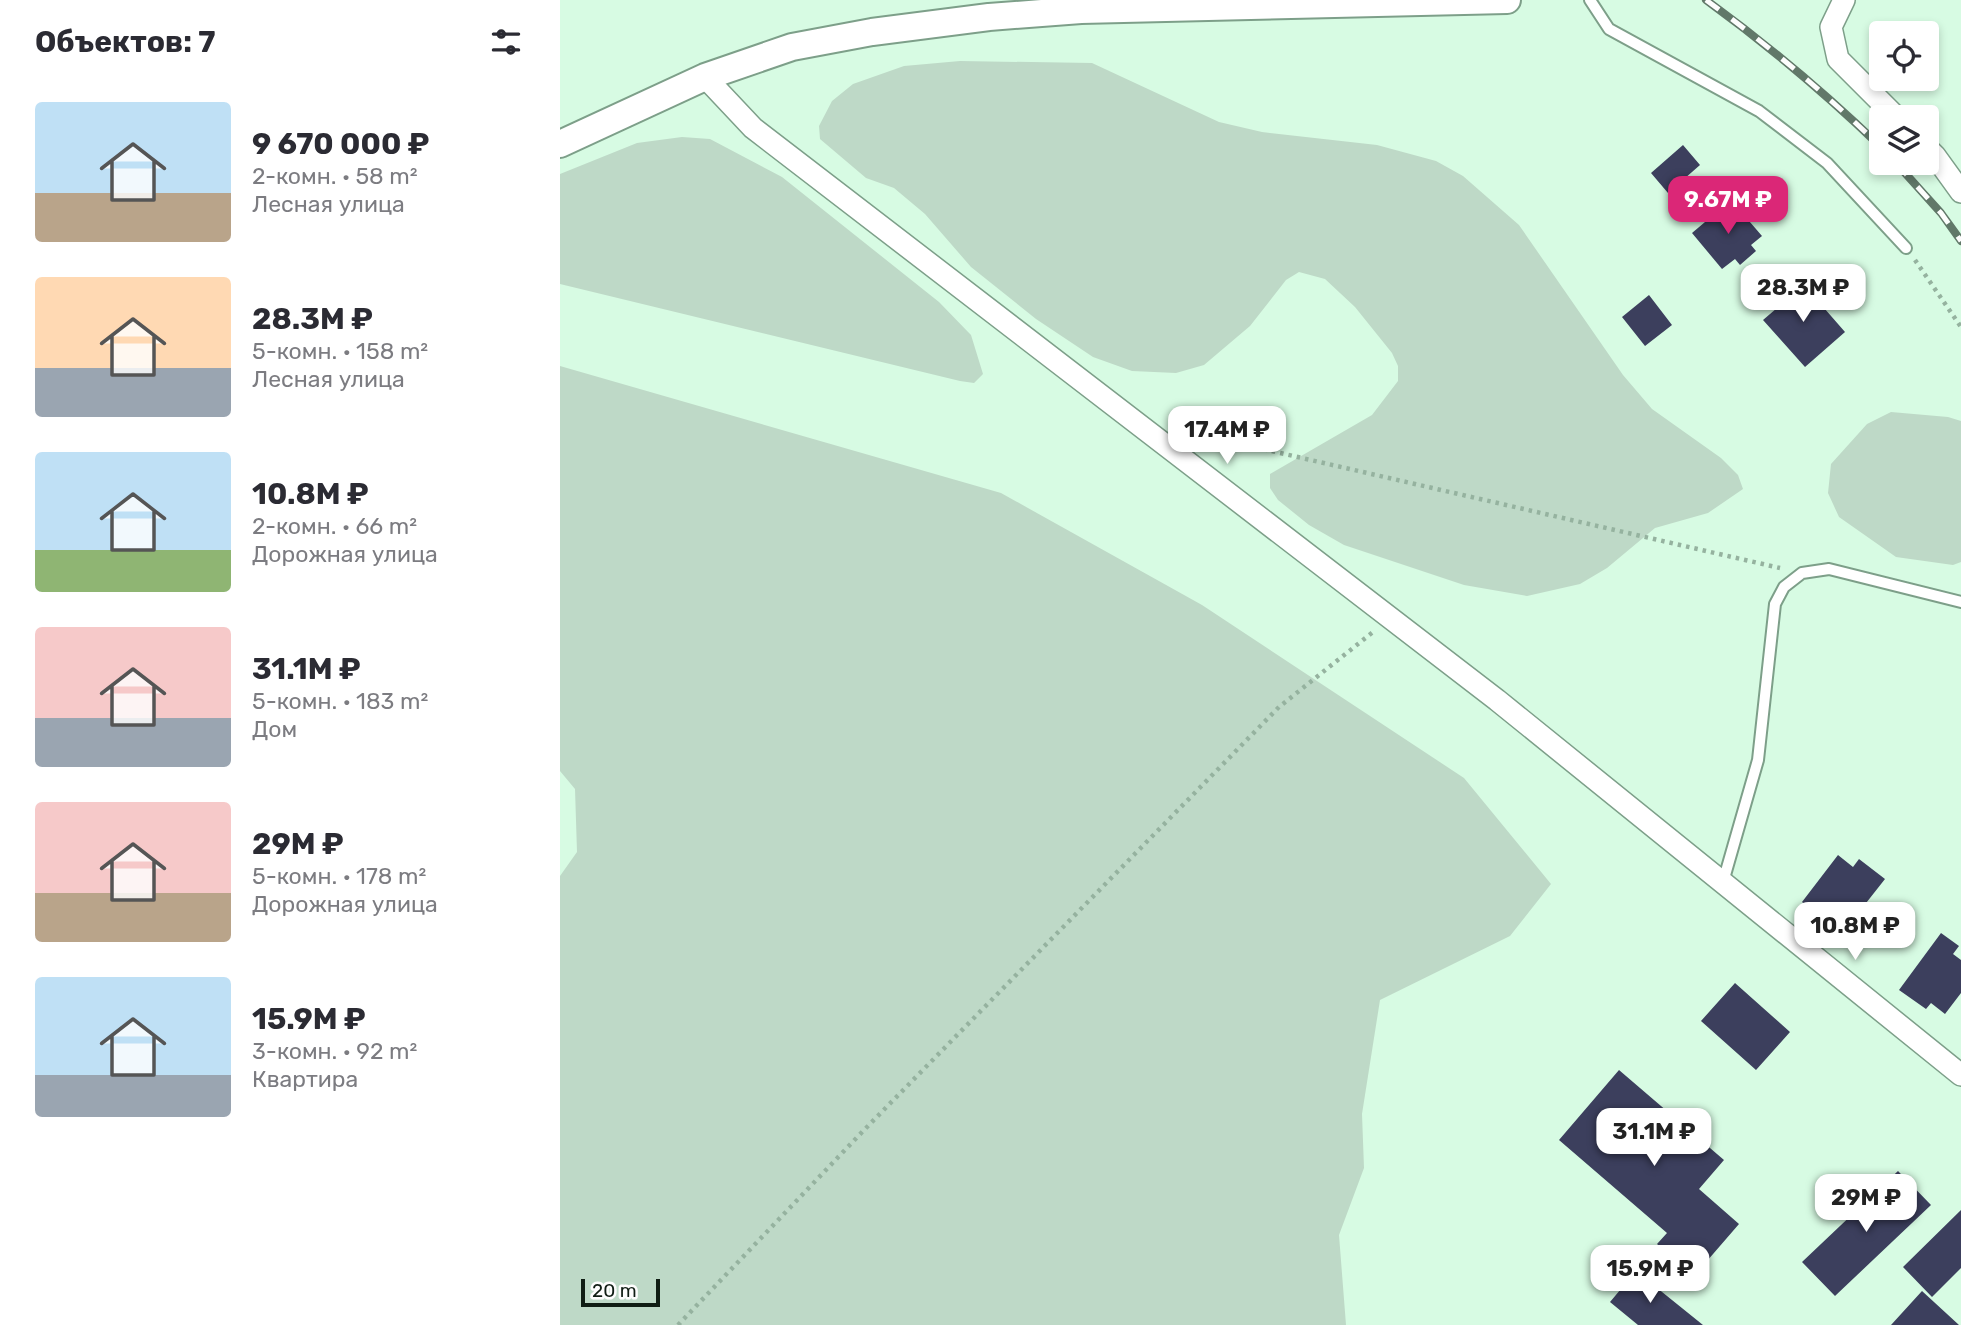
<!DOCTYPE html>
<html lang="ru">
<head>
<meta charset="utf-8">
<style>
  :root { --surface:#fff; --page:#f7f7f7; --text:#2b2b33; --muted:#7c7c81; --accent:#db2777 }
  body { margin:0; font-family:Rubik,sans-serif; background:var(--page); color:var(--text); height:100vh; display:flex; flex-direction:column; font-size:26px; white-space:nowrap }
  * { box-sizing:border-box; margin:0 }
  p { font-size:23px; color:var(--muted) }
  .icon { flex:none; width:38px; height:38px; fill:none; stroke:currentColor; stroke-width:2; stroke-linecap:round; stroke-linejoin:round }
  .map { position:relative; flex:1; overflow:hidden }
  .drawer { display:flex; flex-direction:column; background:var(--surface); width:560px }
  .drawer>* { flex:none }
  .controls { position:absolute; left:1309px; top:21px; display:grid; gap:14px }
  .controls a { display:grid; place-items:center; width:70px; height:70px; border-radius:7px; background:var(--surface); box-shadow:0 4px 10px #0003; font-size:35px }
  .scale { position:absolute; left:21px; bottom:18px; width:79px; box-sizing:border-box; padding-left:7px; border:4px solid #101d14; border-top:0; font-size:19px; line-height:24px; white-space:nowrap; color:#101d14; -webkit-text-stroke:5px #fdfdfd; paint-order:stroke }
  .price { position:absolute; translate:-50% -60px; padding:0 16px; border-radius:14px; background:#fff; color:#222; font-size:23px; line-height:46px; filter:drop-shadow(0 2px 4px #0008) }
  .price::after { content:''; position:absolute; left:50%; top:42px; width:21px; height:16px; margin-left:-10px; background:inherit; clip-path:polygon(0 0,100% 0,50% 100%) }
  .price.selected { background:var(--accent); color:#fff }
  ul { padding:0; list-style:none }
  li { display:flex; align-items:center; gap:21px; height:175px; padding:0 35px }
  li span { display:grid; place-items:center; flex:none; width:196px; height:140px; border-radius:7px; color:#555 }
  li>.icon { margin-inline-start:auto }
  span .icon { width:84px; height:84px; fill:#fffc; stroke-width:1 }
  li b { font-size:30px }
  h2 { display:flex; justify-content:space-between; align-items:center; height:84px; padding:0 35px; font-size:30px }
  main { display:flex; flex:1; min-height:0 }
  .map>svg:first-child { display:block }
  .green { fill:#bed9c7 }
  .building { fill:#3c3f5d }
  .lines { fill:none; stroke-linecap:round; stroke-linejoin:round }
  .service-casing { stroke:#7d9f89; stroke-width:14 }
  .minor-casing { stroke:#7d9f89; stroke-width:24 }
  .tertiary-casing { stroke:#7d9f89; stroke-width:30 }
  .path { stroke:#95b29f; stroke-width:4.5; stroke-dasharray:3.5 5; stroke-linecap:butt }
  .service { stroke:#fff; stroke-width:10 }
  .minor { stroke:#fff; stroke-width:21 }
  .tertiary { stroke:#fff; stroke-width:26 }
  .rail-casing { stroke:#617869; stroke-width:8 }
  .rail { stroke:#fdfdfd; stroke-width:5; stroke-dasharray:16; stroke-linecap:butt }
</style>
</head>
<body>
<main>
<section class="drawer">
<h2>Объектов: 7<svg class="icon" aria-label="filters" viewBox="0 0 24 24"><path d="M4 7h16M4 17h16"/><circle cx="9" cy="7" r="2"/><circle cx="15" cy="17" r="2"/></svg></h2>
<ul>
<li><span style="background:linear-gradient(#bfe0f5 65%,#b9a48a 0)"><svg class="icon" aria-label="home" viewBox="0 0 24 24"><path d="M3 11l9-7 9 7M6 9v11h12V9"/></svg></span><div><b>9 670 000 ₽</b><p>2-комн. · 58 m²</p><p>Лесная улица</p></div></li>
<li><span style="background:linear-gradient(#ffd9b3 65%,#9aa5b1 0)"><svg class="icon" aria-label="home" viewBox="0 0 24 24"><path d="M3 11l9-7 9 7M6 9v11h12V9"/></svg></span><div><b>28.3M ₽</b><p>5-комн. · 158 m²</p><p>Лесная улица</p></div></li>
<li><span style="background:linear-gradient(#bfe0f5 70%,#8fb573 0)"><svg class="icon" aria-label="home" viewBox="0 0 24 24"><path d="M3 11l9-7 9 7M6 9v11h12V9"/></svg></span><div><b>10.8M ₽</b><p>2-комн. · 66 m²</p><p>Дорожная улица</p></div></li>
<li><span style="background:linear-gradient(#f6c9c9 65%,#9aa5b1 0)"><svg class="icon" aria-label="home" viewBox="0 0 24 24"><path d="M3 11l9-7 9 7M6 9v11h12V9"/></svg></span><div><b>31.1M ₽</b><p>5-комн. · 183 m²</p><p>Дом</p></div></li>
<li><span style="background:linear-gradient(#f6c9c9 65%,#b9a48a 0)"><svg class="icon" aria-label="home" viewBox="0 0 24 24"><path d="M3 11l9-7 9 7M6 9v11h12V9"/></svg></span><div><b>29M ₽</b><p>5-комн. · 178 m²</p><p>Дорожная улица</p></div></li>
<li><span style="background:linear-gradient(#bfe0f5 70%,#9aa5b1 0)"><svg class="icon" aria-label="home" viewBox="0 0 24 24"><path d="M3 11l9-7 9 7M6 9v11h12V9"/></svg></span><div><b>15.9M ₽</b><p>3-комн. · 92 m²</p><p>Квартира</p></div></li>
</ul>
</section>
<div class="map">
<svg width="1401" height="1325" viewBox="0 0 1401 1325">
  <rect width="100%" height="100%" fill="#d7fbe3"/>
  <path class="green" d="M400,61L532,63L659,122L702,132L817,145L876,161L903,176L959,225L1063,375L1092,409L1161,458L1178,475L1183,489L1148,513L1095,528L1047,568L1020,584L967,596L904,585L784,545L749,525L718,500L710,488V474L812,415L838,381V366L832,353L795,307L765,279L739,272L726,280L690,326L644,365L616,373L572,371L533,357L476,319L411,267L365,214L334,188L306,178L260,139L259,126L272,101L293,84L344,66Z
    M122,137L150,139L222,177L379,302L411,335L423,374L414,383L400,381L0,284V174L77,143Z
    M0,366L441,493L642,605L904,778L991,884L950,936L820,1000L802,1114L804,1168L779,1235L786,1325H0V876L17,852L15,789L0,771Z
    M1331,412L1388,417L1401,421V562L1393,565L1336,557L1279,517L1268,493L1271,464L1307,424Z"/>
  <path class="building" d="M1123,145L1140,165L1108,193L1091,173Z
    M1171,200L1202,236L1191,245L1196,251L1180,265L1175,259L1162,269L1132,233Z
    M1227,284L1235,293L1244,285L1285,332L1245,367L1203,320L1217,308L1210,300Z
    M1089,295L1112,325L1085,346L1062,317Z
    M1278,855L1293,867L1299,859L1325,879L1299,912L1286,902L1269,924L1242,902Z
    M1381,933L1399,946L1393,954L1401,960V993L1385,1014L1371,1003L1366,1009L1339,990Z
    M1175,983L1230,1032L1196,1070L1141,1021Z
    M1059,1070L1164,1160L1139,1189L1179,1224L1134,1276L1097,1244L1107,1233L999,1140Z
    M1338,1171L1371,1205L1275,1296L1242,1262Z
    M1401,1210V1268L1372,1297L1343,1267Z
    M1076,1271L1143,1325H1078L1050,1302Z
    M1362,1291L1399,1325H1331Z"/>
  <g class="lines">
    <g class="service-casing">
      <path id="service" d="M1030,0L1049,29L1199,111L1267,163L1346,248
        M1163,882L1198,760L1215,604L1224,587L1242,573L1269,569L1401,602"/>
    </g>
    <g class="minor-casing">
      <path id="minor" d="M1284,0L1271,27L1278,59L1336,117
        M145,77L193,128L937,700L1401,1075
        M1367,148L1375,156L1401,192"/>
    </g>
    <g class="tertiary-casing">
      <path id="tertiary" d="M0,144L145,77L232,47L312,32L429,17L521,10L947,0"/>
    </g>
    <path class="path" d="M1355,260L1401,327
      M629,432L1220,568
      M118,1325L305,1129L719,707L813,632"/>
    <use href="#service" class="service"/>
    <use href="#minor" class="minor"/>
    <use href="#tertiary" class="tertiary"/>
    <g class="rail-casing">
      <path id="rail" d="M1146,0C1208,45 1266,94 1321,147
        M1336,163L1381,213L1401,241"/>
    </g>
    <use href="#rail" class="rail"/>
  </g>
</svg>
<div class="controls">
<a><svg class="icon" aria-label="locate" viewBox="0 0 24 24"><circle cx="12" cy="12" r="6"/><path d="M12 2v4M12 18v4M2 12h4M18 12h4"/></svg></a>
<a><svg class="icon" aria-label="layers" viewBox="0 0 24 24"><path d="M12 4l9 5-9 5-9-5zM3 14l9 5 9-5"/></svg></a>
</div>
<div class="scale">20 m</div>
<b class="price selected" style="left:1168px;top:236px">9.67M ₽</b>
<b class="price" style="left:1243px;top:324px">28.3M ₽</b>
<b class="price" style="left:667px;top:466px">17.4M ₽</b>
<b class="price" style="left:1295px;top:962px">10.8M ₽</b>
<b class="price" style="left:1094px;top:1168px">31.1M ₽</b>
<b class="price" style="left:1306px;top:1234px">29M ₽</b>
<b class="price" style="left:1090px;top:1305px">15.9M ₽</b>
</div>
</main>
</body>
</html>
